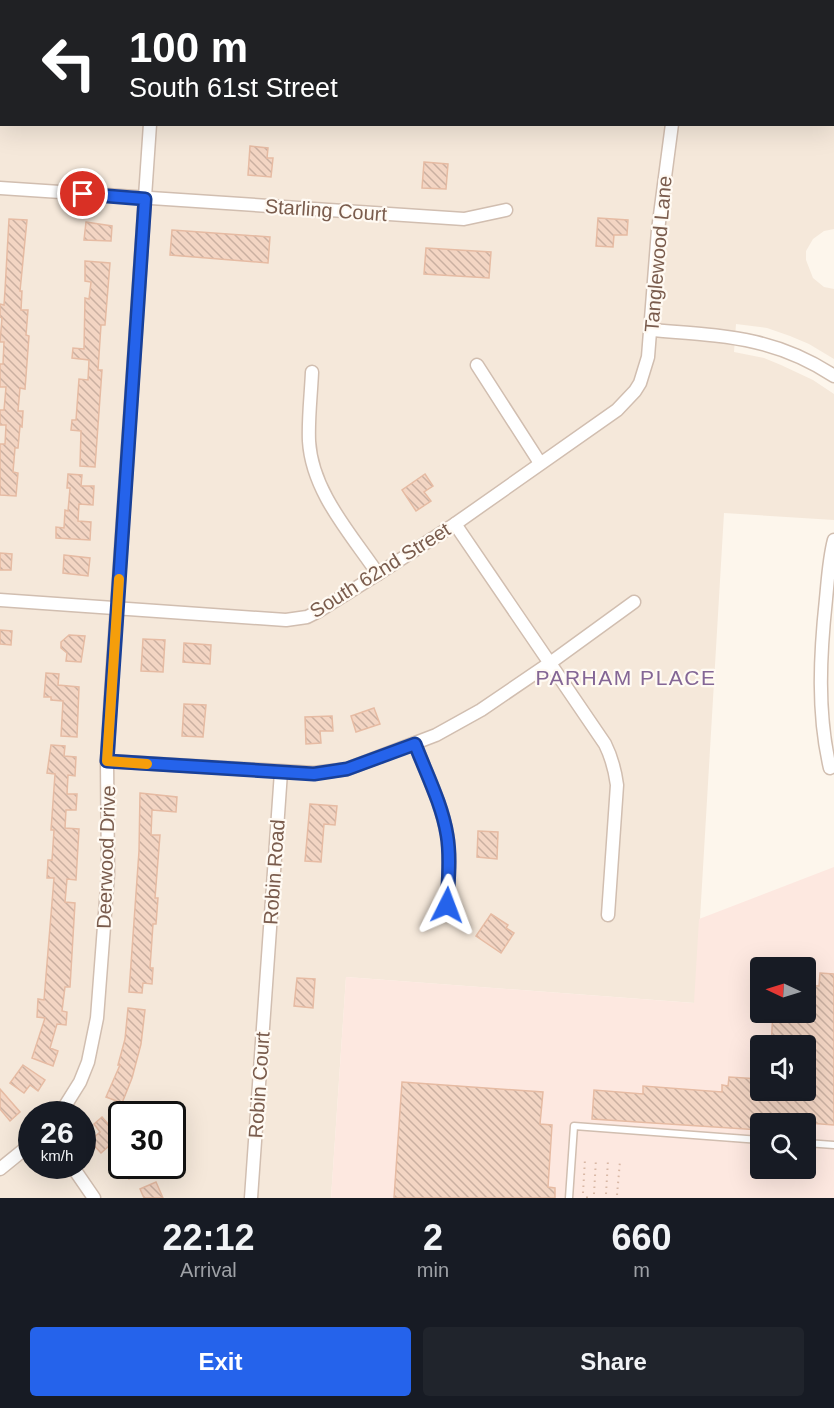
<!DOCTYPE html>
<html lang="en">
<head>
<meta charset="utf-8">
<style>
  body { margin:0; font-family:Helvetica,sans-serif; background:#20242c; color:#f1f3f6; height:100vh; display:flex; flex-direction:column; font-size:22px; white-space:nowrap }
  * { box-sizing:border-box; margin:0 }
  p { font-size:20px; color:#9ea1a6 }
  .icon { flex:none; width:33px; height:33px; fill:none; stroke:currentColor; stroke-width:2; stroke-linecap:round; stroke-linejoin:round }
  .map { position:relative; height:1198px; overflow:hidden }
  .panel { display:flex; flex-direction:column; background:#171b24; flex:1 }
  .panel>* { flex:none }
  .banner { position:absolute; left:0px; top:0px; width:834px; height:126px; box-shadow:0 6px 24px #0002; background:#202124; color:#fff; overflow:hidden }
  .needle { width:39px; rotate:274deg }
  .fabs { position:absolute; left:750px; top:957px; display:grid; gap:12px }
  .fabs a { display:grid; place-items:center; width:66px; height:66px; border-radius:6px; background:#171b24; box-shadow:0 6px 24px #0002; font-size:30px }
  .speed { position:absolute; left:18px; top:1101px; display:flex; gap:12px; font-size:30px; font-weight:700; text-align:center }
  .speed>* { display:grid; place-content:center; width:78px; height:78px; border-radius:50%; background:#171b24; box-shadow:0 6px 24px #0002; line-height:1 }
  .speed small { font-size:15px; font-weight:400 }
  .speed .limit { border:3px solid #111; border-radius:9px; background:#fff; color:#111 }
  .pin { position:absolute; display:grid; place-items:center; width:51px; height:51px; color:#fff; margin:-26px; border:3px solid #fff; border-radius:50%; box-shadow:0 2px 6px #0007 }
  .me { position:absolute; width:66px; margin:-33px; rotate:3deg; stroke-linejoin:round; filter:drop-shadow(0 0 4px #0008) }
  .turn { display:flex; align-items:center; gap:21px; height:126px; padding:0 30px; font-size:27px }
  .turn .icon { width:78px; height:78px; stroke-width:2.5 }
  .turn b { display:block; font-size:42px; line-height:51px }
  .eta { display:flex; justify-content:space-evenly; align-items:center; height:102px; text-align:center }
  .eta b { font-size:36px; font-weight:700; line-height:42px }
  .primary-button { display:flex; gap:12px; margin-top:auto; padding:12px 30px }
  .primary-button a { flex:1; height:69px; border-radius:6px; background:#2563eb; color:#fff; font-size:24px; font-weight:700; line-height:69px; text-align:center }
  .primary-button a+a { background:#20242c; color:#f1f3f6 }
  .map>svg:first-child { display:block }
  .residential { fill:#f5e8da; fill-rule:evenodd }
  .commercial { fill:#fde8e0; fill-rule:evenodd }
  .building { fill:url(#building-back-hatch); stroke:#e6bba3; stroke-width:1.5 }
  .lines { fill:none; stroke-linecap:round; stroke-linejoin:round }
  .lane-casing { stroke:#d1beb0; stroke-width:9 }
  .street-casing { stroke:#d1beb0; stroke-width:15 }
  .path { stroke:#d9b8a5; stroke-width:2; stroke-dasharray:1.5 4.5; stroke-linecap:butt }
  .lane { stroke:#fff; stroke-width:6 }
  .street { stroke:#fff; stroke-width:12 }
  .route-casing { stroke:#184099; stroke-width:15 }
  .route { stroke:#2563eb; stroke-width:10 }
  .slow { stroke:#f59e0b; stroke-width:10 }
  .labels { text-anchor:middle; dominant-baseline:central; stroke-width:4.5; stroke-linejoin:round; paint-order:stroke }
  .street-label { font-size:20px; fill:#7a5c4d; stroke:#fffaf3 }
  .neighbourhood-label { font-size:21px; letter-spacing:1.5px; fill:#846695; stroke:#fffaf3 }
</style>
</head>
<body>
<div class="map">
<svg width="834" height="1198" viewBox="0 0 834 1198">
  <defs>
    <pattern id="building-back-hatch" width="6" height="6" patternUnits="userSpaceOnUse" patternTransform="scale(1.5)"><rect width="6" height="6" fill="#f3d5c3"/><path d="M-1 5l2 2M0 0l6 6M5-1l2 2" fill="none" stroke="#cab0a1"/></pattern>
  </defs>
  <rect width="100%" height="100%" fill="#fdf6ec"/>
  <!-- residential -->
  <path class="residential" d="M 0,0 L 834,0 L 834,229 L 824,231 L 813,239 L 806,251 L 806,260 L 813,278 L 824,287 L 834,289 L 834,359 L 809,344 L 790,336 L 767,328 L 736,324 L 734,352 L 764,358 L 781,365 L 813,380 L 834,394 L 834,520 L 724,513 L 695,1003 L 346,977 L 331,1198 L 0,1198 ZM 2,2 L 832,2 L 832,124 L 2,124 ZM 32,1114 L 82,1114 L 82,1166 L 32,1166 ZM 122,1114 L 172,1114 L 172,1166 L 122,1166 Z"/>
  <!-- commercial -->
  <path class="commercial" d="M 834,867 L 834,1198 L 331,1198 L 346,977 L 694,1003 L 699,919 ZM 760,968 L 806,968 L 806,1012 L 760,1012 ZM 760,1046 L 806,1046 L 806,1090 L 760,1090 ZM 760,1124 L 806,1124 L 806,1168 L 760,1168 Z"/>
  <!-- building -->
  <g class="building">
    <path d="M 250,146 L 268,148 L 267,158 L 273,158 L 271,177 L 248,175 Z"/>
    <path d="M 424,162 L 448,164 L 446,189 L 422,188 Z"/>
    <path d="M 598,218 L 628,220 L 627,235 L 614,235 L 613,247 L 596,246 Z"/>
    <path d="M 9,219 L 27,220 L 20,291 L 22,291 L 21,310 L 28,310 L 26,335 L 29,336 L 25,389 L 20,388 L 18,411 L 23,411 L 22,427 L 20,426 L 18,448 L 15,448 L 13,472 L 18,473 L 16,496 L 0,495 L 0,444 L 5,444 L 6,425 L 0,425 L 0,410 L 4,410 L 6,387 L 0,387 L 0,364 L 3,364 L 4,342 L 0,342 L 2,318 L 0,317 L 0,304 L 4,305 L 5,290 Z"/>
    <path d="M 86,222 L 112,226 L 111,241 L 84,240 Z"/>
    <path d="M 172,230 L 270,237 L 268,263 L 170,255 Z"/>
    <path d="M 426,248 L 491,252 L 489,278 L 424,274 Z"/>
    <path d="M 85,261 L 110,263 L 105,325 L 101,325 L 98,370 L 102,370 L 95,467 L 80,466 L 81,431 L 71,430 L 72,420 L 76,420 L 79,379 L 88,380 L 89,360 L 72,358 L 73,348 L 84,349 L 85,298 L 89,299 L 91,282 L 85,281 Z"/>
    <path d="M 68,474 L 82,475 L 81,486 L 94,486 L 93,505 L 79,504 L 78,521 L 91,522 L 90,540 L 56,538 L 56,527 L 64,528 L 65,510 L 68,511 L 70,488 L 67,488 Z"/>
    <path d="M 425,474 L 433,486 L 424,492 L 431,501 L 416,511 L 402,490 Z"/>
    <path d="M 0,553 L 12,554 L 11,570 L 0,570 Z"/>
    <path d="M 64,555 L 90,558 L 88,576 L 63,573 Z"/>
    <path d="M 0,630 L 12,631 L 11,645 L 0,644 Z"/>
    <path d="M 69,635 L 85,636 L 81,662 L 66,661 L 67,653 L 61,648 L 61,642 Z"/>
    <path d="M 143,639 L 165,640 L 163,672 L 141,671 Z"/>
    <path d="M 184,643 L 211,645 L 210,664 L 183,662 Z"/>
    <path d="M 46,673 L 59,674 L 58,685 L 79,687 L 77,737 L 61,736 L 63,701 L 51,700 L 51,697 L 44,697 Z"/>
    <path d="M 184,704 L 206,705 L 203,737 L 182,736 Z"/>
    <path d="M 374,708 L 380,724 L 356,732 L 351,716 Z"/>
    <path d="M 332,716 L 333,731 L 320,731 L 321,743 L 306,744 L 305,717 Z"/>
    <path d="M 51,745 L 65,746 L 64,756 L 76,757 L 75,776 L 68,775 L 67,794 L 77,794 L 76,810 L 66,810 L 65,828 L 79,829 L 76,880 L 67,879 L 65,902 L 75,903 L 70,987 L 65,987 L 62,1011 L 67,1012 L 66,1025 L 57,1024 L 50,1048 L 58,1051 L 53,1066 L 32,1058 L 45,1018 L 37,1017 L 38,999 L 44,1000 L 54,878 L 47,878 L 48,860 L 52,860 L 54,830 L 51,830 L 55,774 L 47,773 Z"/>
    <path d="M 140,793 L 177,797 L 176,812 L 152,810 L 151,835 L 160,835 L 155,898 L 158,898 L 156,924 L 153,924 L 150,968 L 153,968 L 152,984 L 143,983 L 142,993 L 129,992 L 139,851 Z"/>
    <path d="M 310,804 L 337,806 L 335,825 L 324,824 L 321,862 L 305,861 Z"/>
    <path d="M 478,831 L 498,832 L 497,859 L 477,857 Z"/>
    <path d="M 491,914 L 508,925 L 506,928 L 514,933 L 501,953 L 476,936 Z"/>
    <path d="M 820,973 L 834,974 L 834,1125 L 769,1120 L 768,1124 L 760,1124 L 760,1130 L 592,1119 L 594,1090 L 643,1094 L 643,1086 L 722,1092 L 722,1085 L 728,1086 L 729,1077 L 760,1079 L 760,1090 L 806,1090 L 806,1046 L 771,1046 L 773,1012 L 806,1012 L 806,985 L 819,986 Z"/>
    <path d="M 297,978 L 315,979 L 313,1008 L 294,1006 Z"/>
    <path d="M 128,1008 L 145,1010 L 141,1044 L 132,1078 L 122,1103 L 106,1097 L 120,1065 L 118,1065 L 125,1039 Z"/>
    <path d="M 23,1065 L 45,1080 L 38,1091 L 30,1085 L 24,1093 L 10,1083 Z"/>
    <path d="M 402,1082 L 543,1092 L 540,1124 L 552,1125 L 548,1187 L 555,1188 L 555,1198 L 394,1198 Z"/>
    <path d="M 0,1089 L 20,1112 L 10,1121 L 0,1109 Z"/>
    <path d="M 102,1117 L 119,1137 L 101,1153 L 90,1141 L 100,1132 L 94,1124 Z"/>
    <path d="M 121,1166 L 150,1166 L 129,1179 Z"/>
    <path d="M 156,1182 L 163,1198 L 144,1198 L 140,1189 Z"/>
  </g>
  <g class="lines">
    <defs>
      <g id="lane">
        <path d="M 832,35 L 834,35"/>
        <path d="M 806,1143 L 834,1145"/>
        <path d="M 569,1198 L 574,1126 L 760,1140"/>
      </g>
      <g id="street">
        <path d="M 159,2 L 159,0"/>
        <path d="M 686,2 L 686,0"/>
        <path d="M 0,188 L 464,219 L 506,210"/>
        <path d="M 652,330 C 722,336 773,336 834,376"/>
        <path d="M 477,365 L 540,463"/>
        <path d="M 312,372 C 311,395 308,419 309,441 C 312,492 351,534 378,574"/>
        <path d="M 455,524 L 605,744 C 612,758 615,770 617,785 L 608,915"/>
        <path d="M 0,600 L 286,620 L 307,617 L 319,611 L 378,574 L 455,524 L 617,410 L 635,391 L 640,383 L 648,357 L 658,230 L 672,124"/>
        <path d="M 415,744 C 426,773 442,804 447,835 C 451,858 448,882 447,905"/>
        <path d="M 107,761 L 314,773 L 347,769 L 436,735 L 481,710 L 550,663 L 634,602"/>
        <path d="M 830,768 C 817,713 820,655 826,599 C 828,579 829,559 834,540"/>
        <path d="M 60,1114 L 80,1082 L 88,1062 L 97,1018 L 108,874 L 107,761 L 111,694 L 150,124"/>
        <path d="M 72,1166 L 94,1198"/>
        <path d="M 0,1169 L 32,1143"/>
        <path d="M 251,1198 L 281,772"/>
      </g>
    </defs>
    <!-- lane casing -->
    <use href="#lane" class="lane-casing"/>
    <!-- street casing -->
    <use href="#street" class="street-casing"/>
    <!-- path -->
    <g class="path">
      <path d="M 583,1193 L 585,1159"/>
      <path d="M 594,1194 L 596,1159"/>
      <path d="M 606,1194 L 608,1160"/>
      <path d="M 617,1195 L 620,1161"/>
      <path d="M 587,1198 L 587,1193"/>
    </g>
    <!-- lane -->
    <use href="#lane" class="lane"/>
    <!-- street -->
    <use href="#street" class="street"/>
  </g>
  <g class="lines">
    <defs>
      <path id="route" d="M 83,194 L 145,199 L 107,761 L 314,774 L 347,769 L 415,744 C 426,773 442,804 447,835 C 451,858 448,882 447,905"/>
    </defs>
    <!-- route casing -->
    <use href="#route" class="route-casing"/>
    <!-- route -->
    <use href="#route" class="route"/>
    <!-- slow -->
    <path class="slow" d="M 119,579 L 107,761 L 147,764"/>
  </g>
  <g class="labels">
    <!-- street labels -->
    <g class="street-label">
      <text transform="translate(326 210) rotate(4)">Starling Court</text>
      <text transform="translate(658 254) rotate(-85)">Tanglewood Lane</text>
      <text transform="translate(380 570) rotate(-32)">South 62nd Street</text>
      <text transform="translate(106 857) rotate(-88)">Deerwood Drive</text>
      <text transform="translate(274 872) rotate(-86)">Robin Road</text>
      <text transform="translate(259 1085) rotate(-86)">Robin Court</text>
    </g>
    <!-- neighbourhood labels -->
    <g class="neighbourhood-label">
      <text x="626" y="677">PARHAM PLACE</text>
    </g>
  </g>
</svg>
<div class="fabs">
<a><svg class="needle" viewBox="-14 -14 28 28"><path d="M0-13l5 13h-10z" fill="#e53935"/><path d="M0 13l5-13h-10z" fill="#9ea1a6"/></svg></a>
<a><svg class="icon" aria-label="sound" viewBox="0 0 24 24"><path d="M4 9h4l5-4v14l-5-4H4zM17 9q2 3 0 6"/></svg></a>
<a><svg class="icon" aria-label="search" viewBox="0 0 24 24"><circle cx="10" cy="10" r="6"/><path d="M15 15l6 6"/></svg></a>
</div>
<div class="speed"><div>26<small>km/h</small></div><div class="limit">30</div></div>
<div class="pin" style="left:83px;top:194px;background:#d93025"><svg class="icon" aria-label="arrive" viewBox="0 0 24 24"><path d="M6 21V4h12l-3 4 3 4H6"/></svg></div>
<svg class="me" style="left:447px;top:905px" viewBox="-20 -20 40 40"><path d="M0-17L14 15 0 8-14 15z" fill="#2563eb" stroke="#fff" stroke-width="4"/></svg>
<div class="banner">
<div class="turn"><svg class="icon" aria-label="left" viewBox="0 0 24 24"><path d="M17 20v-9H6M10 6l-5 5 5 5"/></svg><div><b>100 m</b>South 61st Street</div></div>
</div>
</div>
<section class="panel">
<div class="eta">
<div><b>22:12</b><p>Arrival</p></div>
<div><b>2</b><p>min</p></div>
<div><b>660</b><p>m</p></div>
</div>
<div class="primary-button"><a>Exit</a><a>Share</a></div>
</section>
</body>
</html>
